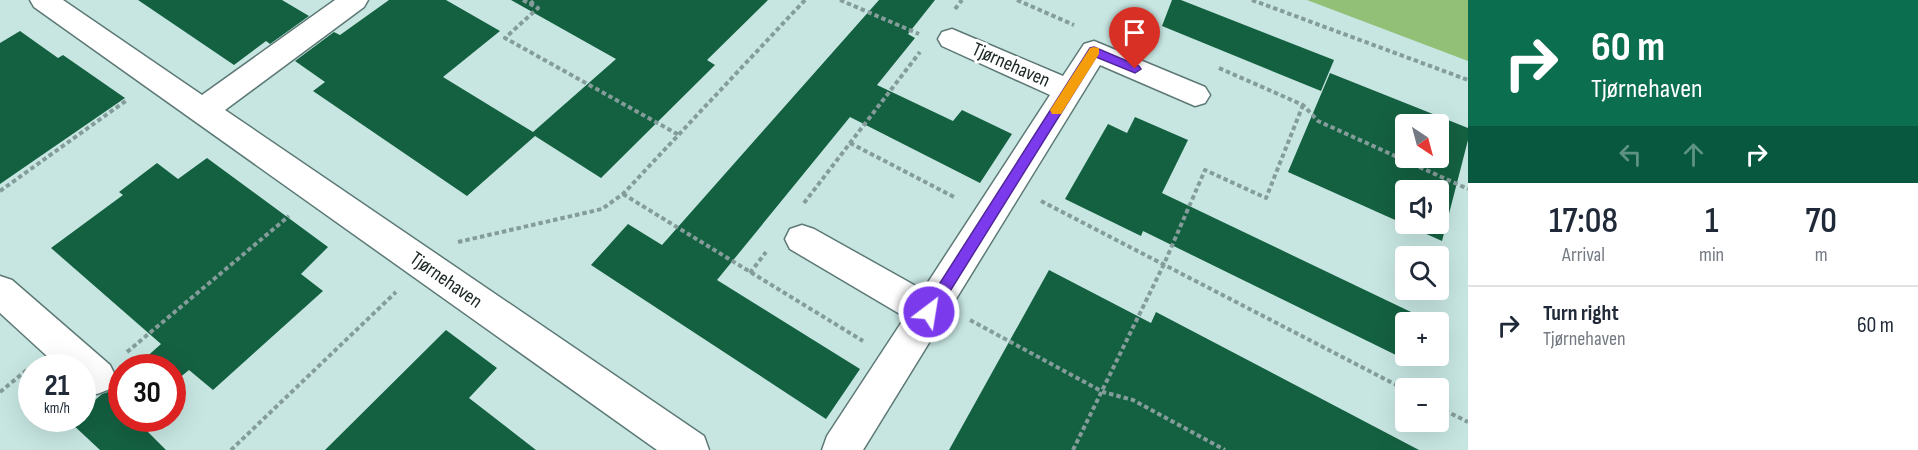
<!DOCTYPE html>
<html lang="en">
<head>
<meta charset="utf-8">
<style>
  body { margin:0; font-family:"Sofia Sans Condensed",sans-serif; background:#f2f2f3; color:#1f2937; height:100vh; display:flex; flex-direction:column; font-size:22px; white-space:nowrap }
  * { box-sizing:border-box; margin:0 }
  p { font-size:20px; color:#747a83 }
  .icon { flex:none; width:33px; height:33px; fill:none; stroke:currentColor; stroke-width:2; stroke-linecap:round; stroke-linejoin:round }
  .map { position:relative; flex:1; overflow:hidden }
  .panel { display:flex; flex-direction:column; background:#fff; width:450px }
  .panel>* { flex:none }
  .guide { background:#0b6e4f; color:#fff; overflow:hidden }
  .needle { width:39px; rotate:144deg }
  .fabs { position:absolute; left:1395px; top:114px; display:grid; gap:12px }
  .fabs a { display:grid; place-items:center; width:54px; height:54px; border-radius:6px; background:#fff; box-shadow:0 6px 24px #0002; font-size:30px }
  .speed { position:absolute; left:18px; top:354px; display:flex; gap:12px; font-size:30px; font-weight:700; text-align:center }
  .speed>* { display:grid; place-content:center; width:78px; height:78px; border-radius:50%; background:#fff; box-shadow:0 6px 24px #0002; line-height:1 }
  .speed small { font-size:15px; font-weight:400 }
  .speed .limit { border:9px solid #d22; background:#fff; color:#111 }
  .pin { position:absolute; display:grid; place-items:center; width:51px; height:51px; color:#fff; margin:-62px -26px; border-radius:50% 50% 50% 0; rotate:-45deg; box-shadow:0 0 6px #0007 }
  .pin .icon { rotate:45deg }
  .me { position:absolute; width:66px; margin:-33px; rotate:31deg; stroke-linejoin:round; filter:drop-shadow(0 0 4px #0008) }
  .turn { display:flex; align-items:center; gap:21px; height:126px; padding:0 24px; font-size:27px }
  .turn .icon { width:78px; height:78px; stroke-width:2.5 }
  .turn b { display:block; font-size:42px; line-height:51px }
  .lanes { display:flex; align-items:center; height:57px; padding:0 24px; background:#0003; justify-content:center; gap:30px; direction:ltr }
  .lanes .off { opacity:.35 }
  .eta { display:flex; justify-content:space-evenly; align-items:center; height:102px; text-align:center }
  .eta b { font-size:36px; font-weight:600; line-height:42px }
  ul { padding:0; list-style:none }
  li { display:flex; align-items:center; gap:18px; height:78px; padding:0 24px; border-top:2px solid #e0e1e3 }
  li div { flex:1 }
  li b { display:block; font-size:22px }
  li em { font-style:normal }
  main { display:flex; flex:1; min-height:0 }
  .map>svg:first-child { display:block }
  .forest { fill:#92c077 }
  .building { fill:#146141; fill-rule:evenodd }
  .lines { fill:none; stroke-linecap:round; stroke-linejoin:round }
  .minor-casing { stroke:#5d7976; stroke-width:3 }
  .path { stroke:#859d9a; stroke-width:4; stroke-dasharray:4.5 3; stroke-linecap:butt }
  .minor { fill:#fff; fill-rule:evenodd }
  .route { fill:#7c3aed; stroke:#51269a; stroke-width:1.5 }
  .slow { fill:#f59e0b }
  .labels { text-anchor:middle; dominant-baseline:central; stroke-width:6; stroke-linejoin:round; paint-order:stroke }
  .street-label { font-size:20px; fill:#1b2725; stroke:#fff }
</style>
</head>
<body>
<main>
<div class="map">
<svg width="1468" height="450" viewBox="0 0 1468 450">
  <rect width="100%" height="100%" fill="#c7e6e2"/>
  <!-- forest -->
  <path class="forest" d="M 1307,0 L 1468,0 L 1468,61 Z"/>
  <!-- building -->
  <g class="building">
    <path d="M 138,0 L 282,0 L 309,16 L 270,44 L 266,41 L 234,65 Z"/>
    <path d="M 389,0 L 446,0 L 500,31 L 443,77 L 533,132 L 616,59 L 511,0 L 768,0 L 707,60 L 715,65 L 601,178 L 535,136 L 467,196 L 313,91 L 325,82 L 295,61 L 334,32 L 340,35 Z"/>
    <path d="M 879,0 L 935,0 L 908,34 L 915,38 L 877,85 L 953,121 L 962,110 L 1012,134 L 980,183 L 850,117 L 717,280 L 860,369 L 826,419 L 591,265 L 628,224 L 662,245 Z"/>
    <path d="M 1172,0 L 1181,0 L 1334,60 L 1321,91 L 1162,26 Z"/>
    <path d="M 20,31 L 58,58 L 63,55 L 125,98 L 0,184 L 0,43 Z"/>
    <path d="M 1330,73 L 1468,128 L 1468,140 L 1442,241 L 1288,172 ZM 1406,124 L 1438,124 L 1438,158 L 1406,158 ZM 1406,190 L 1438,190 L 1438,224 L 1406,224 Z"/>
    <path d="M 1135,117 L 1188,140 L 1162,193 L 1411,312 L 1408,322 L 1406,322 L 1406,334 L 1400,357 L 1143,231 L 1141,236 L 1065,199 L 1108,124 L 1127,133 Z"/>
    <path d="M 207,158 L 328,247 L 301,274 L 323,291 L 213,390 L 189,370 L 172,384 L 172,368 L 134,368 L 161,344 L 51,248 L 123,195 L 119,192 L 157,163 L 178,179 Z"/>
    <path d="M 1049,270 L 1151,323 L 1156,312 L 1419,450 L 949,450 Z"/>
    <path d="M 446,330 L 497,368 L 469,398 L 536,450 L 325,450 Z"/>
    <path d="M 122,378 L 122,418 L 134,418 L 166,450 L 100,450 L 70,422 L 74,418 L 82,418 L 82,411 L 102,394 L 111,391 Z"/>
  </g>
  <g class="lines">
    <defs>
      <g id="minor">
        <path d="M 30,0 L 63,0 L 202,95 L 335,0 L 368,0 L 364,7 L 225,110 L 704,436 L 709,450 L 657,450 L 34,7 Z"/>
        <path d="M 952,29 L 1063,76 L 1084,44 L 1094,41 L 1205,87 L 1210,95 L 1205,103 L 1195,106 L 1100,65 L 863,450 L 822,450 L 827,436 L 905,317 L 790,249 L 785,239 L 790,229 L 802,225 L 814,229 L 923,290 L 1050,95 L 942,46 L 938,39 L 942,32 Z"/>
        <path d="M 0,276 L 12,280 L 110,365 L 116,377 L 110,389 L 97,394 L 84,389 L 82,368 L 60,368 L 0,313 Z"/>
      </g>
    </defs>
    <!-- minor casing -->
    <use href="#minor" class="minor-casing"/>
    <!-- path -->
    <g class="path">
      <path d="M 523,0 L 538,8 L 505,38 L 679,135"/>
      <path d="M 840,0 L 919,34"/>
      <path d="M 1017,0 L 1074,25"/>
      <path d="M 1252,0 L 1468,80"/>
      <path d="M 530,4 L 535,0"/>
      <path d="M 955,9 L 962,0"/>
      <path d="M 1219,68 L 1303,105 L 1318,121 L 1468,189"/>
      <path d="M 850,143 L 956,198"/>
      <path d="M 0,191 L 127,100"/>
      <path d="M 623,194 L 863,341"/>
      <path d="M 1041,201 L 1406,390"/>
      <path d="M 804,203 L 920,52"/>
      <path d="M 458,242 L 602,209 L 623,194 L 805,0"/>
      <path d="M 750,273 L 766,252"/>
      <path d="M 970,320 L 1103,392 L 1133,400 L 1225,450"/>
      <path d="M 127,352 L 289,216"/>
      <path d="M 0,392 L 28,369"/>
      <path d="M 1438,407 L 1468,422"/>
      <path d="M 231,450 L 396,292"/>
      <path d="M 1073,450 L 1164,264 L 1205,170 L 1266,198 L 1303,105"/>
    </g>
    <!-- minor -->
    <use href="#minor" class="minor"/>
  </g>
  <!-- route -->
  <path class="route" d="M 1094,47 L 1139,66 L 1141,69 L 1135,73 L 1096,57 L 934,317 L 929,319 L 924,317 L 921,312 L 924,308 L 1090,48 Z"/>
  <!-- slow -->
  <path class="slow" d="M 1094,47 L 1099,48 L 1099,54 L 1061,114 L 1052,114 L 1050,110 L 1052,107 L 1090,48 Z"/>
  <g class="labels">
    <!-- street labels -->
    <g class="street-label">
      <text transform="translate(1011 65) rotate(24)">Tjørnehaven</text>
      <text transform="translate(446 280) rotate(35)">Tjørnehaven</text>
    </g>
  </g>
</svg>
<div class="fabs">
<a><svg class="needle" viewBox="-14 -14 28 28"><path d="M0-13l5 13h-10z" fill="#e53935"/><path d="M0 13l5-13h-10z" fill="#747a83"/></svg></a>
<a><svg class="icon" aria-label="sound" viewBox="0 0 24 24"><path d="M4 9h4l5-4v14l-5-4H4zM17 9q2 3 0 6"/></svg></a>
<a><svg class="icon" aria-label="search" viewBox="0 0 24 24"><circle cx="10" cy="10" r="6"/><path d="M15 15l6 6"/></svg></a>
<a>+</a>
<a>−</a>
</div>
<div class="speed"><div>21<small>km/h</small></div><div class="limit">30</div></div>
<div class="pin" style="left:1135px;top:69px;background:#d93025"><svg class="icon" aria-label="arrive" viewBox="0 0 24 24"><path d="M6 21V4h12l-3 4 3 4H6"/></svg></div>
<svg class="me" style="left:929px;top:312px" viewBox="-20 -20 40 40"><circle r="17" fill="#7c3aed" stroke="#fff" stroke-width="3"/><path d="M0-11L8 9 0 5-8 9z" fill="#fff"/></svg>
</div>
<section class="panel">
<div class="guide">
<div class="turn"><svg class="icon" aria-label="right" viewBox="0 0 24 24"><path d="M7 20v-9h11M14 6l5 5-5 5"/></svg><div><b>60 m</b>Tjørnehaven</div></div>
<div class="lanes"><svg class="icon off" aria-label="left" viewBox="0 0 24 24"><path d="M17 20v-9H6M10 6l-5 5 5 5"/></svg><svg class="icon off" aria-label="ahead" viewBox="0 0 24 24"><path d="M12 20V5M6 11l6-6 6 6"/></svg><svg class="icon" aria-label="right" viewBox="0 0 24 24"><path d="M7 20v-9h11M14 6l5 5-5 5"/></svg></div>
</div>
<div class="eta">
<div><b>17:08</b><p>Arrival</p></div>
<div><b>1</b><p>min</p></div>
<div><b>70</b><p>m</p></div>
</div>
<ul>
<li><svg class="icon" aria-label="right" viewBox="0 0 24 24"><path d="M7 20v-9h11M14 6l5 5-5 5"/></svg><div><b>Turn right</b><p>Tjørnehaven</p></div><em>60 m</em></li>
</ul>
</section>
</main>
</body>
</html>
